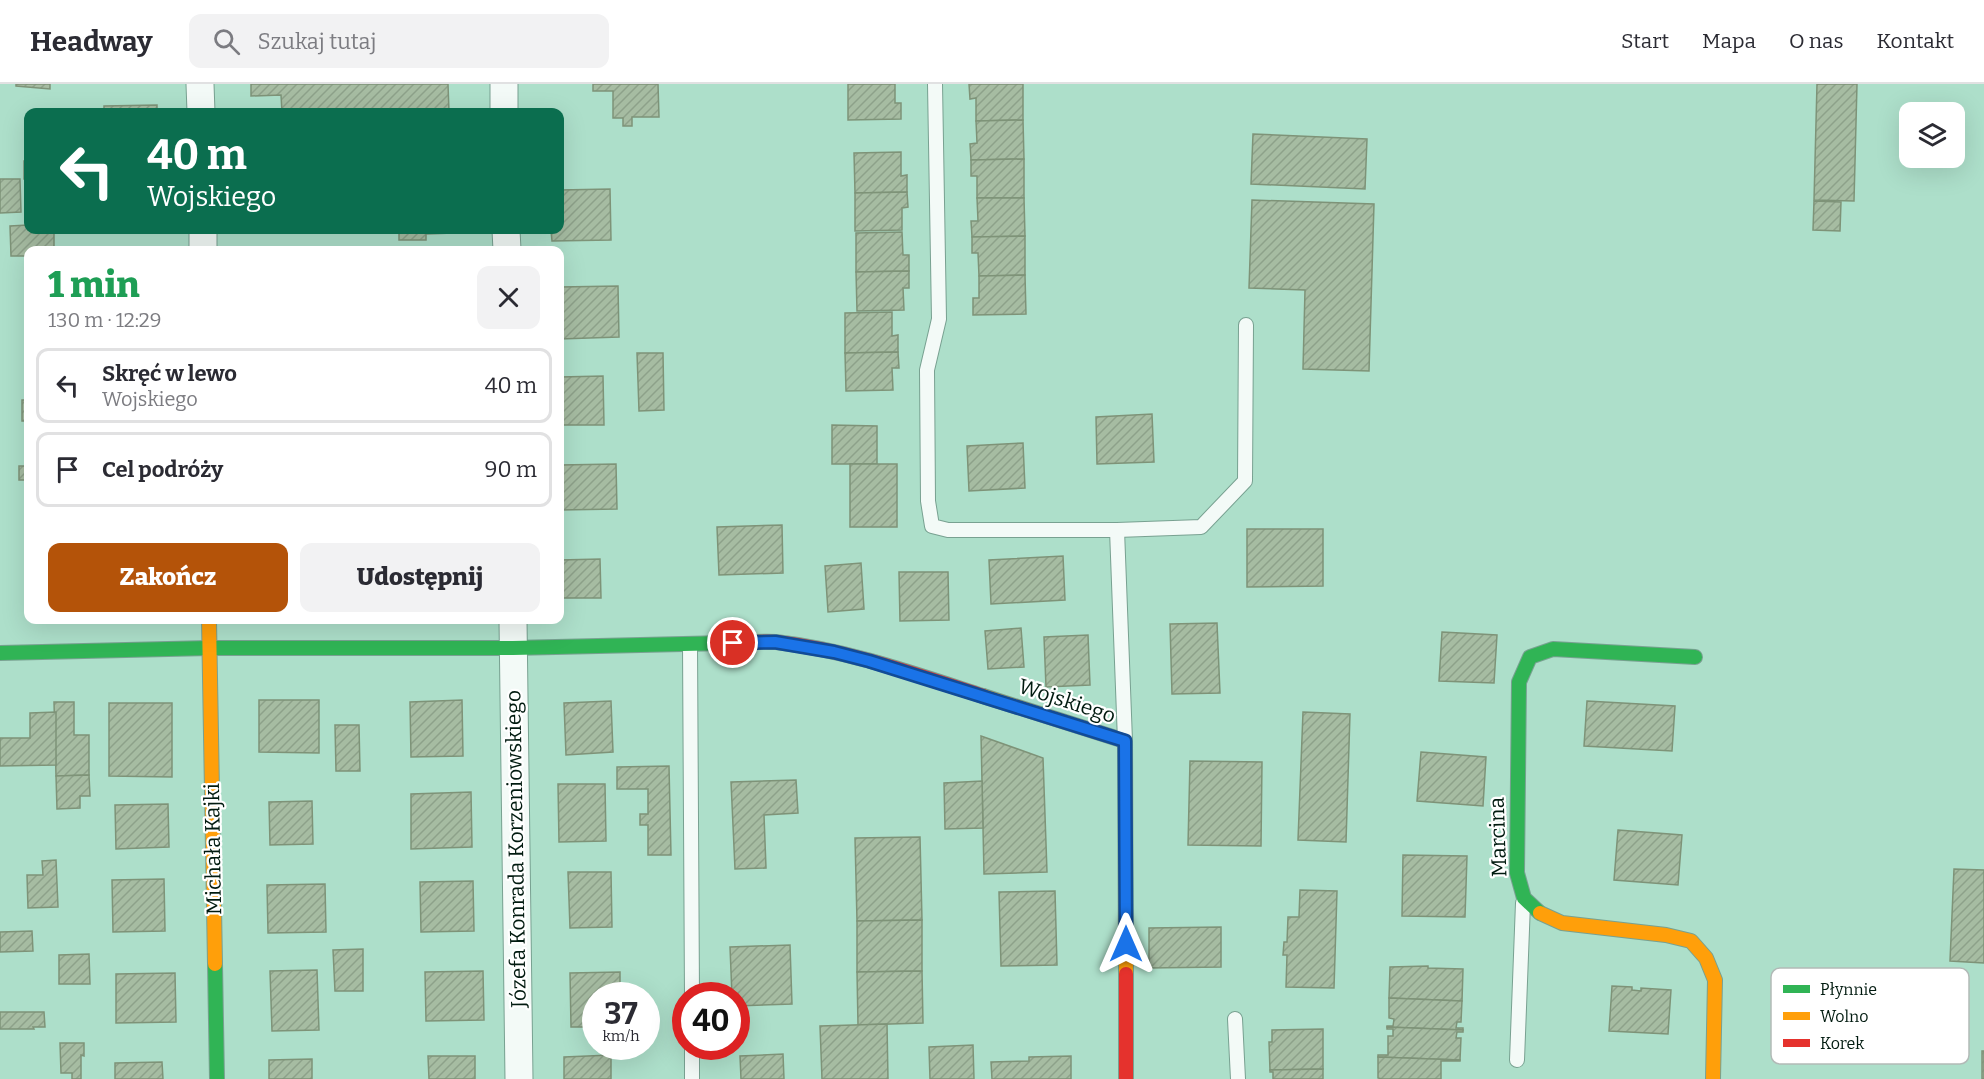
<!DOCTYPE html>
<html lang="pl">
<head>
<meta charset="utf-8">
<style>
  body { margin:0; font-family:Bitter,serif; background:#f2f2f3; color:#2b2b33; height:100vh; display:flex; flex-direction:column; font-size:22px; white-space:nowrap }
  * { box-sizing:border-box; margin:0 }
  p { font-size:20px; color:#7c7c81 }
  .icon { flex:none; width:33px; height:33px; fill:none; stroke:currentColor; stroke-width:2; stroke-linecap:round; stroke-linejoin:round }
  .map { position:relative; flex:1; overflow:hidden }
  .details { position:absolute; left:24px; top:162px; width:540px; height:378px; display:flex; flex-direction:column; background:#fff; border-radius:12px; box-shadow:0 6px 24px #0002 }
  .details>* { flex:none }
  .banner { position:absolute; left:24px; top:24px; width:540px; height:126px; border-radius:12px; box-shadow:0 6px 24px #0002; background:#0b6e4f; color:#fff; overflow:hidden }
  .controls { position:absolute; left:1899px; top:18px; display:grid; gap:12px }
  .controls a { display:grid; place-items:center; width:66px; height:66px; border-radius:12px; background:#fff; box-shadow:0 6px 24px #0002; font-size:30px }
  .speed { position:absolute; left:582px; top:898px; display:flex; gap:12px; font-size:30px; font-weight:700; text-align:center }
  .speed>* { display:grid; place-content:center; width:78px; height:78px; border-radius:50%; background:#fff; box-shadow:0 6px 24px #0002; line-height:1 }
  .speed small { font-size:15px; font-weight:400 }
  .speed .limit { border:9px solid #d22; background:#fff; color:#111 }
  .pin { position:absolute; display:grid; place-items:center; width:51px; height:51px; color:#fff; margin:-26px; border:3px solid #fff; border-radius:50%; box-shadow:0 2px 6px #0007 }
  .me { position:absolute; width:66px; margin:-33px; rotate:0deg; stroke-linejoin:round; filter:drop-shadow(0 0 4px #0008) }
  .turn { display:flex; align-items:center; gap:21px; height:126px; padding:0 24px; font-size:27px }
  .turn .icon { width:78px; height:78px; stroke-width:2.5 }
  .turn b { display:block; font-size:42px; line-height:51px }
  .round { display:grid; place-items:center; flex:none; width:63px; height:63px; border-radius:12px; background:#f2f2f3 }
  .summary { display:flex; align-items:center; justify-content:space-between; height:102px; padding:0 24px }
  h1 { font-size:36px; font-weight:800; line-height:45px; color:#1e9e55 }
  .action { display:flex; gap:12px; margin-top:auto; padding:12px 24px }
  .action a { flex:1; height:69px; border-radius:12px; background:#b45309; color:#fff; font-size:24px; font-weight:800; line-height:69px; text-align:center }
  .action a+a { background:#f2f2f3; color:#2b2b33 }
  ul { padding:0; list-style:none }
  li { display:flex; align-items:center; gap:18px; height:75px; margin:0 12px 9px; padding:0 12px; border:3px solid #e1e1e2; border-radius:12px }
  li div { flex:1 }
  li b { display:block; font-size:22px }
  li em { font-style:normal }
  header { display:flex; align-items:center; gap:36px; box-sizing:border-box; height:84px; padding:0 30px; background:#fff; border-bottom:2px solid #e1e1e2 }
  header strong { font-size:28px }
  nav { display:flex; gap:33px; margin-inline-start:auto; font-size:21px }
  .search { width:420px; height:54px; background:#f2f2f3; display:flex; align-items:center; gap:15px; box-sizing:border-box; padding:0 21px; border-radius:12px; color:#7c7c81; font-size:22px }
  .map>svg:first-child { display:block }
  .building { fill:url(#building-hatch); stroke:#7e9378; stroke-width:1.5 }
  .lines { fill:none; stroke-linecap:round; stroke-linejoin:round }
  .lane-casing { stroke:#78a191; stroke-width:16 }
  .street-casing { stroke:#78a191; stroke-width:29 }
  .fast-casing { stroke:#78a191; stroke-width:16 }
  .slow-casing { stroke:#78a191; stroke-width:16 }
  .jam-casing { stroke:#78a191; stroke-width:16 }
  .lane { stroke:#f3faf7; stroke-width:14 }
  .street { stroke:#f3faf7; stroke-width:27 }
  .fast { stroke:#30b455; stroke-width:14 }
  .slow { stroke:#ff9f0a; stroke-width:14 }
  .jam { stroke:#e5322d; stroke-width:14 }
  .route-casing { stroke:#114b97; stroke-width:15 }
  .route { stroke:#1a73e8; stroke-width:10 }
  .labels { text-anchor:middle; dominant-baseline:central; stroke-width:4.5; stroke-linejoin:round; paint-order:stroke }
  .street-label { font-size:21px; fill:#001a0f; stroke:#fff }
  .key { fill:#fff; stroke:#b2bab7; stroke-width:1.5 }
  .key-label { font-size:16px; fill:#001a0f }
</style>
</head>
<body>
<header>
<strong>Headway</strong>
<div class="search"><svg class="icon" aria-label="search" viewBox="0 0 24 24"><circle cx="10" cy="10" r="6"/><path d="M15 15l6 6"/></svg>Szukaj tutaj</div>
<nav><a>Start</a><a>Mapa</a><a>O nas</a><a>Kontakt</a></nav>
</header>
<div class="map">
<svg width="1984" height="995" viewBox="0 0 1984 995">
  <defs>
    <pattern id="building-hatch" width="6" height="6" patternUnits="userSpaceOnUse" patternTransform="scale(1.5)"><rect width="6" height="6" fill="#a6bca2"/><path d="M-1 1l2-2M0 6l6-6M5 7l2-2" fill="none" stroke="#8da18a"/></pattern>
  </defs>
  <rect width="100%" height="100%" fill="#addfca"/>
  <!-- building -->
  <g class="building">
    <path d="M 16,0 L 50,0 L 50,5 L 16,2 Z"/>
    <path d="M 251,0 L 448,0 L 449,28 L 282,28 L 281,11 L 251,12 Z"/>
    <path d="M 593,0 L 658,0 L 659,33 L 632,33 L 632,42 L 623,42 L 623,34 L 613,34 L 613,7 L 593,7 Z"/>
    <path d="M 848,0 L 895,0 L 895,19 L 901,19 L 901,35 L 848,36 Z"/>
    <path d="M 969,0 L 1023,0 L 1023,36 L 976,37 L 976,14 L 970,15 Z"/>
    <path d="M 1817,0 L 1857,0 L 1854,117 L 1814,116 Z"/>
    <path d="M 157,21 L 157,28 L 104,28 L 104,22 Z"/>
    <path d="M 1023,36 L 1024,75 L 971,76 L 970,60 L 977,59 L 976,37 Z"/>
    <path d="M 1253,50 L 1367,55 L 1365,105 L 1251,100 Z"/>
    <path d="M 901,68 L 901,92 L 907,91 L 907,108 L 855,109 L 854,69 Z"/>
    <path d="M 1024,75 L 1024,114 L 977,114 L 977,92 L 971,92 L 971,76 Z"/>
    <rect x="24" y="77" width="4" height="18"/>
    <path d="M 0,95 L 20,95 L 21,128 L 0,129 Z"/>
    <path d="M 610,105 L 611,156 L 552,157 L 551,146 L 560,146 L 560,106 Z"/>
    <path d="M 907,108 L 908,123 L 902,124 L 902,146 L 855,147 L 855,109 Z"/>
    <path d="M 977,114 L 1024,114 L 1025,152 L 972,153 L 971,137 L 978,137 Z"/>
    <path d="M 1252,116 L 1374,120 L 1369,287 L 1303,285 L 1305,206 L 1249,204 Z"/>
    <path d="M 1814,117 L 1841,118 L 1840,147 L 1813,146 Z"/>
    <path d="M 28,141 L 28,146 L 54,146 L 54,166 L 28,166 L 28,172 L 11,172 L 10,142 Z"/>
    <path d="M 399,146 L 453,146 L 453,149 L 426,150 L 426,156 L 399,156 Z"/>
    <path d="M 902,148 L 903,171 L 909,171 L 909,187 L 856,188 L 856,149 Z"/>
    <path d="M 1025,152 L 1025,191 L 979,192 L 978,169 L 972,169 L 972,153 Z"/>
    <path d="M 909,187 L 909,204 L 903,204 L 904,226 L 857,227 L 856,188 Z"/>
    <path d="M 1025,191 L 1026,230 L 973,231 L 973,214 L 979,214 L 979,192 Z"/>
    <path d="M 618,202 L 619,253 L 560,255 L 560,203 Z"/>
    <path d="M 892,228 L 892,252 L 898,251 L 898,268 L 845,269 L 845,229 Z"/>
    <path d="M 898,268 L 899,284 L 892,284 L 893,306 L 846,307 L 845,269 Z"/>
    <path d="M 637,269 L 663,269 L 664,326 L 639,327 Z"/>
    <path d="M 603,292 L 604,341 L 560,341 L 560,293 Z"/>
    <path d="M 22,316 L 28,316 L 28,355 L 25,356 L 25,337 L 22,337 Z"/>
    <path d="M 1152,330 L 1154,378 L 1097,380 L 1096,333 Z"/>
    <path d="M 832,341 L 877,342 L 877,380 L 832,380 Z"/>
    <path d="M 1023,359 L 1025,404 L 969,407 L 967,362 Z"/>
    <path d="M 616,380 L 617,425 L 560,426 L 560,381 Z"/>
    <rect x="850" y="380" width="47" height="63"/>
    <rect x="19" y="382" width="9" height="14"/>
    <path d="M 782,441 L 783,489 L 719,491 L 717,443 Z"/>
    <path d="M 1247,445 L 1323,445 L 1323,502 L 1247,503 Z"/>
    <path d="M 1063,472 L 1065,516 L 991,520 L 989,476 Z"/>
    <path d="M 600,475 L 601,514 L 560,514 L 560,476 Z"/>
    <path d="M 861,479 L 864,525 L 828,528 L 825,482 Z"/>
    <path d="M 899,488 L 948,488 L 949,536 L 900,537 Z"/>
    <path d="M 1217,539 L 1220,609 L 1172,610 L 1170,540 Z"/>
    <path d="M 1021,544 L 1024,583 L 988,585 L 985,547 Z"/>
    <path d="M 1442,548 L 1497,551 L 1494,599 L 1439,597 Z"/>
    <path d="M 1088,551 L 1090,601 L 1046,603 L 1044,553 Z"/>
    <path d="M 259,616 L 319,616 L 319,669 L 259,668 Z"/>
    <path d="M 462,616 L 463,672 L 411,673 L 410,618 Z"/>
    <path d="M 611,617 L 613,668 L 566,671 L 564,619 Z"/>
    <path d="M 1587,617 L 1675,622 L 1672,667 L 1584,662 Z"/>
    <path d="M 54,618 L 74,618 L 74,651 L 89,651 L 89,691 L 56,692 Z"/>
    <path d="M 109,619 L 172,619 L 172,693 L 109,692 Z"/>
    <path d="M 56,628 L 56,681 L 0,682 L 0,654 L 30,654 L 30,629 Z"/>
    <path d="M 1303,628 L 1350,630 L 1346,758 L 1298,756 Z"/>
    <path d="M 335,641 L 359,641 L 360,687 L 336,687 Z"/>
    <path d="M 981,652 L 1043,674 L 1047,788 L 984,790 Z"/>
    <path d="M 1421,668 L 1486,673 L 1483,722 L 1417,717 Z"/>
    <path d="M 1190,677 L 1262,678 L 1261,762 L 1188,761 Z"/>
    <path d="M 669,682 L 671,771 L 648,771 L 648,741 L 640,741 L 640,730 L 648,730 L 648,705 L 617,705 L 617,683 Z"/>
    <path d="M 89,691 L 90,712 L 80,712 L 80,724 L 57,725 L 56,692 Z"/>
    <path d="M 796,696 L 798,729 L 764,731 L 766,784 L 735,785 L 731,698 Z"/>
    <path d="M 982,697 L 983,744 L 945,745 L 944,699 Z"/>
    <path d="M 558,700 L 605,700 L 606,757 L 559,758 Z"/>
    <path d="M 471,708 L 472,763 L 411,765 L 411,710 Z"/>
    <path d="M 312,717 L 313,760 L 270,761 L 269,718 Z"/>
    <path d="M 168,720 L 169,763 L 116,765 L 115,721 Z"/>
    <path d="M 1618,746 L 1682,751 L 1678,801 L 1614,796 Z"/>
    <path d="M 920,753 L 922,836 L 857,837 L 855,754 Z"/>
    <path d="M 1403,771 L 1467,772 L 1465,833 L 1402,832 Z"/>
    <path d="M 56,776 L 58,823 L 28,824 L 27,791 L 43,791 L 42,777 Z"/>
    <path d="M 1954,785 L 1984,786 L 1984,879 L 1950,877 Z"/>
    <path d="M 568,788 L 611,788 L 612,843 L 570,844 Z"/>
    <path d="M 164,795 L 165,847 L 113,848 L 112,796 Z"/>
    <path d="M 473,797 L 474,847 L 421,848 L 420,798 Z"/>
    <path d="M 325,800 L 326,848 L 268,849 L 267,801 Z"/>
    <path d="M 1300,806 L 1337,807 L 1334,904 L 1286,903 L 1287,871 L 1283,871 L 1284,858 L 1287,858 L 1288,833 L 1299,833 Z"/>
    <path d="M 1055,807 L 1057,881 L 1001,882 L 999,808 Z"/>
    <path d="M 922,836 L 922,887 L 857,888 L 857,837 Z"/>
    <path d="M 1221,843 L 1221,883 L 1149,884 L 1149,844 Z"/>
    <path d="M 32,847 L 33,867 L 0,868 L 0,848 Z"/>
    <path d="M 790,861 L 792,920 L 736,922 L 736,912 L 732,912 L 730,863 Z"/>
    <path d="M 363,865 L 363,907 L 335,907 L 333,866 Z"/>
    <path d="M 89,870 L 90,900 L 59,900 L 59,871 Z"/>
    <path d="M 1428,882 L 1428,884 L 1463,885 L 1462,917 L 1389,914 L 1390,883 Z"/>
    <path d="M 317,886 L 319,946 L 272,947 L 270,887 Z"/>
    <path d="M 483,887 L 484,936 L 426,937 L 425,888 Z"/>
    <path d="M 922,887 L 923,939 L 858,941 L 857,888 Z"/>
    <path d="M 620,888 L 620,912 L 596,912 L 596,943 L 571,943 L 570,889 Z"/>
    <path d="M 175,889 L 176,938 L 116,939 L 116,890 Z"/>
    <path d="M 1612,902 L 1632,903 L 1632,906 L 1641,907 L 1641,904 L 1671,906 L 1668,950 L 1609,947 Z"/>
    <path d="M 1389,914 L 1462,917 L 1461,938 L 1457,938 L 1456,944 L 1463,944 L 1463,946 L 1387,943 L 1387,942 L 1393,942 L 1394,935 L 1389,934 Z"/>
    <path d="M 0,928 L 44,928 L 45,943 L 33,943 L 34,945 L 0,945 Z"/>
    <path d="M 887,940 L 888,995 L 822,995 L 820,942 Z"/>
    <path d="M 1387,943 L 1463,946 L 1463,948 L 1457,948 L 1456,954 L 1461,954 L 1460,976 L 1378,973 L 1378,971 L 1388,971 L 1388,952 L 1393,952 L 1393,945 L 1387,945 Z"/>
    <path d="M 1323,945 L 1323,985 L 1270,986 L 1269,958 L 1272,958 L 1272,946 Z"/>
    <path d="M 60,959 L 84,959 L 84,972 L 81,971 L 81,995 L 72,995 L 72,989 L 61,989 Z"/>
    <path d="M 973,961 L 974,995 L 930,995 L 929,963 Z"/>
    <rect x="1982" y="967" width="2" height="28"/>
    <path d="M 783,970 L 784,995 L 741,995 L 740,972 Z"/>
    <path d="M 611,971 L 611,995 L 564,995 L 564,973 Z"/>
    <path d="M 428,972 L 475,972 L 475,995 L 429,995 Z"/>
    <path d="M 1071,972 L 1071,995 L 992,995 L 991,978 L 1029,977 L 1029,973 Z"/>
    <path d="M 1378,973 L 1460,976 L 1460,977 L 1441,977 L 1441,995 L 1382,995 L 1378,994 Z"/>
    <path d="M 312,975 L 312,995 L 269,995 L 269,976 Z"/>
    <path d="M 162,978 L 163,995 L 115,995 L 115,979 Z"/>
    <path d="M 1323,985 L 1323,995 L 1273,995 L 1273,988 L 1270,988 L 1270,986 Z"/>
  </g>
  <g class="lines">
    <defs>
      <g id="lane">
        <path d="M 935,0 L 939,235 L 927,286 L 928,417 L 932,442 L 948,446 L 1117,446"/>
        <path d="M 690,560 L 692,912"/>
        <path d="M 1125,657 L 1117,446 L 1201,443 L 1245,397 L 1246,241"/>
        <path d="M 1235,935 L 1238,995"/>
        <path d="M 692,963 L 692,995"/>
        <path d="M 1517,976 L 1523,819"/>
      </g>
      <g id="street">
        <path d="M 200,0 L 201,28"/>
        <path d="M 504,0 L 504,28"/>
        <path d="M 203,146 L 203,166"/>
        <path d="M 506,146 L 507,166"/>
        <path d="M 513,536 L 519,995"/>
      </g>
      <g id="fast">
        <path d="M 0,569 L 210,564 L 513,564 L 726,559"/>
        <path d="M 1540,829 L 1524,814 L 1517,789 L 1519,598 L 1530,573 L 1553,565 L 1695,573"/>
        <path d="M 215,880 L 217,995"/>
      </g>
      <g id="slow">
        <path d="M 209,536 L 215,880"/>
        <path d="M 983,612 L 1125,657 L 1126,890"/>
        <path d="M 1540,829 L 1562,839 L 1666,851 L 1691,857 L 1706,874 L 1715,896 L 1713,995"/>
      </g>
      <g id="jam">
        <path d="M 726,559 C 742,559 760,557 776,558 C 847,566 915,590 983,612"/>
        <path d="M 1126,890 L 1126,995"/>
      </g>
    </defs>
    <!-- lane casing -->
    <use href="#lane" class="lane-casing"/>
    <!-- street casing -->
    <use href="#street" class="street-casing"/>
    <!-- fast casing -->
    <use href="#fast" class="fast-casing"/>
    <!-- slow casing -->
    <use href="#slow" class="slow-casing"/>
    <!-- jam casing -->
    <use href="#jam" class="jam-casing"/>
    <!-- lane -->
    <use href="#lane" class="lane"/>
    <!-- street -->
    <use href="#street" class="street"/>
    <!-- fast -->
    <use href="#fast" class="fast"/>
    <!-- slow -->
    <use href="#slow" class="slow"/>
    <!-- jam -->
    <use href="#jam" class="jam"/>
  </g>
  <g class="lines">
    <defs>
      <path id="route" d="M 733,559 L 775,558 L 834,568 L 869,577 L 1125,657 L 1126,860"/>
    </defs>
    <!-- route casing -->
    <use href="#route" class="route-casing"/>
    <!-- route -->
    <use href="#route" class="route"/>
  </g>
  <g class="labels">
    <!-- street labels -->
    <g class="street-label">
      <text transform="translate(1067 617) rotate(18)">Wojskiego</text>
      <text transform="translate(1498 753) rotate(-92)">Marcina</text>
      <text transform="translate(213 765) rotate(-91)">Michała Kajki</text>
      <text transform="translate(516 765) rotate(-91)">Józefa Konrada Korzeniowskiego</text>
    </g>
  </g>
  <!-- legend -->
  <rect x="1771" y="884" width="198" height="96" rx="9" class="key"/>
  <rect x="1783" y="901" width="27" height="8" fill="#30b455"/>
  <rect x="1783" y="928" width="27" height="8" fill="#ff9f0a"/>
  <rect x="1783" y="955" width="27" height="8" fill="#e5322d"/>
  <g class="key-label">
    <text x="1820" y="911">Płynnie</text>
    <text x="1820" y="938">Wolno</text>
    <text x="1820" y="965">Korek</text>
  </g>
</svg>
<div class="controls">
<a><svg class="icon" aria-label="layers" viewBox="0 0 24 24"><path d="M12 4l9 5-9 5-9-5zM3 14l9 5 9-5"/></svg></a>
</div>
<div class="speed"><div>37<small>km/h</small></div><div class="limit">40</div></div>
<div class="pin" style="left:733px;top:559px;background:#d93025"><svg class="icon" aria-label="arrive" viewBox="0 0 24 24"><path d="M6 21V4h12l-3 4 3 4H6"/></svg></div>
<svg class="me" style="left:1126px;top:860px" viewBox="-20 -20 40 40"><path d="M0-17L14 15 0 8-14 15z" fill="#1a73e8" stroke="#fff" stroke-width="4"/></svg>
<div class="banner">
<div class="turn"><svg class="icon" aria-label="left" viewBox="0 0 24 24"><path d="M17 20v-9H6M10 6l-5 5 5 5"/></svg><div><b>40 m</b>Wojskiego</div></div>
</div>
<section class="details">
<div class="summary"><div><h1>1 min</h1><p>130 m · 12:29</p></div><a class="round"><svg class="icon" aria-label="close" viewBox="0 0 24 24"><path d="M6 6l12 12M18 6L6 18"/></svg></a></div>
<ul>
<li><svg class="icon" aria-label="left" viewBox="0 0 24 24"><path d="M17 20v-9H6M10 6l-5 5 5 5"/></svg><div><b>Skręć w lewo</b><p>Wojskiego</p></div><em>40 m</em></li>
<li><svg class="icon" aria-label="arrive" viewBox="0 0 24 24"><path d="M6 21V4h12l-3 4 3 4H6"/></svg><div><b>Cel podróży</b></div><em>90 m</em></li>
</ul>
<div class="action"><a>Zakończ</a><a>Udostępnij</a></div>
</section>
</div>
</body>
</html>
